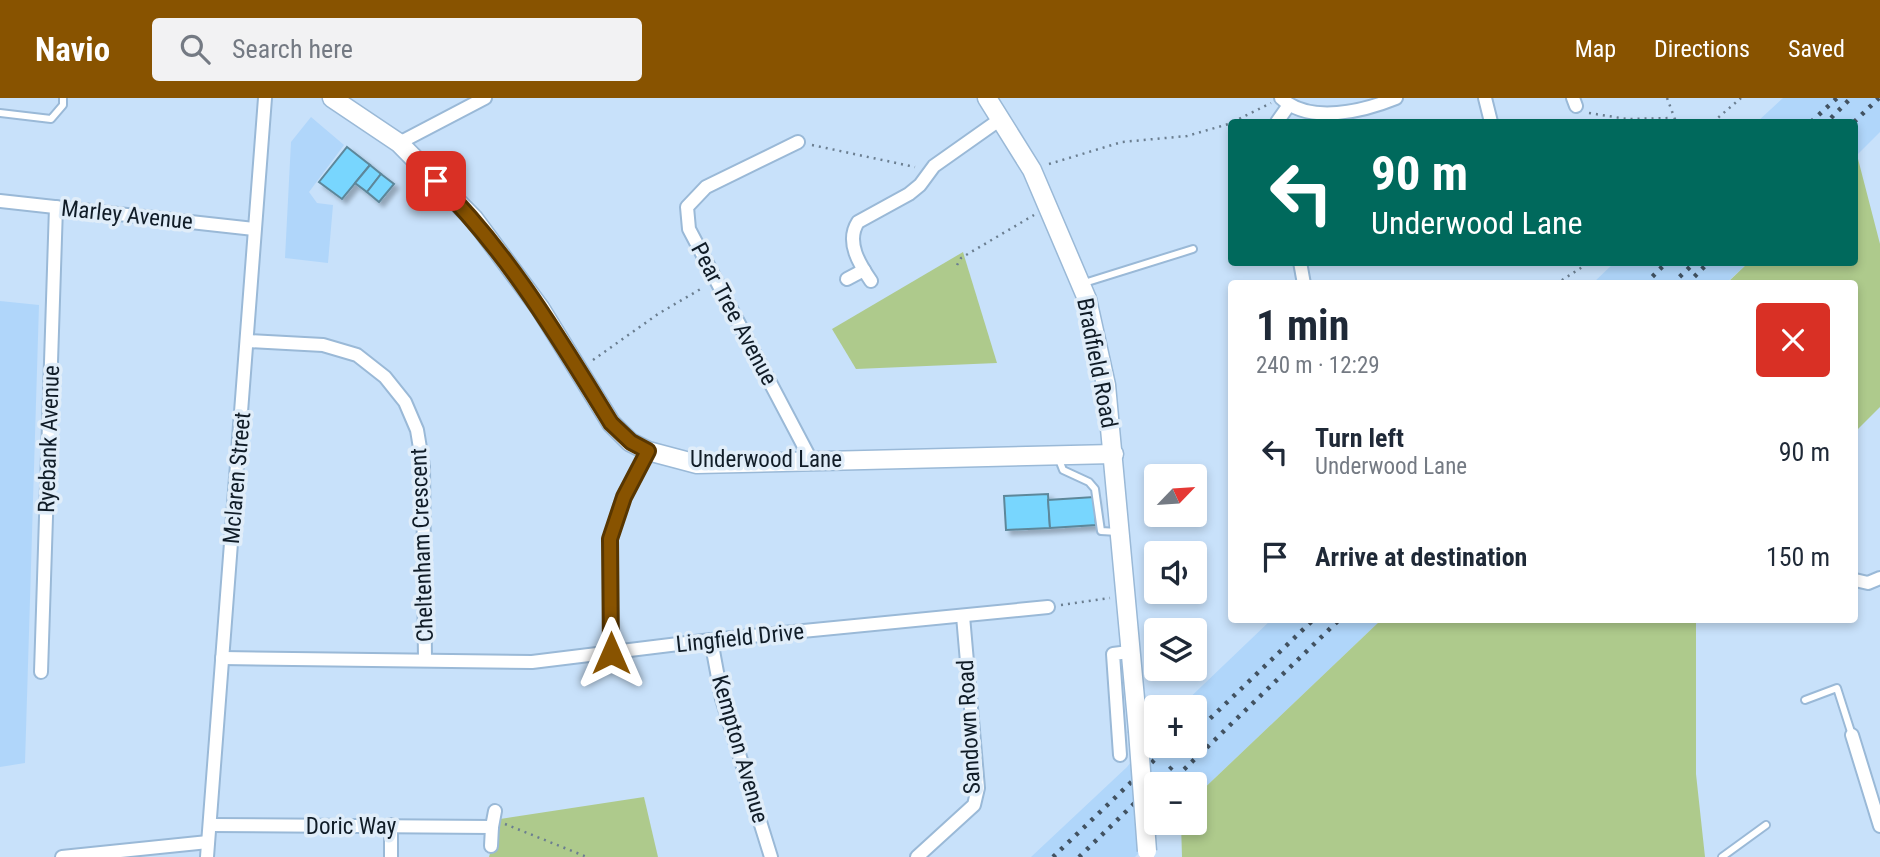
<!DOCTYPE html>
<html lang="en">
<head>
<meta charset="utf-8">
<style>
  body { margin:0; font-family:"Roboto Condensed",sans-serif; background:#f2f2f3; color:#1f2937; height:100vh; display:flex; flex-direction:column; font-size:26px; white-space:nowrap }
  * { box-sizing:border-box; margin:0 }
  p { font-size:23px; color:#747a83 }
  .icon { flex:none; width:38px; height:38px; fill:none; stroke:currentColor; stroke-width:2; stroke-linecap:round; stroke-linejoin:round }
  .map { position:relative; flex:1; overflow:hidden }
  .details { position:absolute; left:1228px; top:182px; width:630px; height:343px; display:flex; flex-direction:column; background:#fff; border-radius:7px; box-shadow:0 4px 10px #0003 }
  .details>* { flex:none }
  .banner { position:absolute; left:1228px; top:21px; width:630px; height:147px; border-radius:7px; box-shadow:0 4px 10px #0003; background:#00695c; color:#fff; overflow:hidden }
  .needle { width:46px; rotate:65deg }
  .tools { position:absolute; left:1144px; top:366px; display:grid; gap:14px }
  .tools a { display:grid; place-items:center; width:63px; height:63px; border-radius:7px; background:#fff; box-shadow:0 4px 10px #0003; font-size:35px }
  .pin { position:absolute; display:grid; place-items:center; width:60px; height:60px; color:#fff; margin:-30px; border-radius:14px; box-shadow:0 4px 10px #0006 }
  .me { position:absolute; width:77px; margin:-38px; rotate:0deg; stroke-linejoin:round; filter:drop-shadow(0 0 5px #0008) }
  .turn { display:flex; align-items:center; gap:24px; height:147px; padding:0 28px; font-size:32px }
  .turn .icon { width:91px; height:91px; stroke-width:2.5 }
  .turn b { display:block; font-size:49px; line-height:60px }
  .round { display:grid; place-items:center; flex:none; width:74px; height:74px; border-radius:7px; background:#f2f2f3 }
  .overview { display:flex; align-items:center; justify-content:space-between; height:119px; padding:0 28px }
  h1 { font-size:42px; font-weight:700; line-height:52px }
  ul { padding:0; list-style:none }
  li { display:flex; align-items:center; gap:21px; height:105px; padding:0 28px }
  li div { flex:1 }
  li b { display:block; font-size:26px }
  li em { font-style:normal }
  header { display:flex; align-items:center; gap:42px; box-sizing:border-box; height:98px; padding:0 35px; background:#885300; color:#fff }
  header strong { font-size:33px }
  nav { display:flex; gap:38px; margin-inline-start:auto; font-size:24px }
  .search { width:490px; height:63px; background:#f2f2f3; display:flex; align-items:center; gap:18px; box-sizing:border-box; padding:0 24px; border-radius:7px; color:#747a83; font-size:26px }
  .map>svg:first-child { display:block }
  .built { fill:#b0d6fa }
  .green { fill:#aeca8c }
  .building { fill:#78d6fe; stroke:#5d879a; stroke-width:2; filter:url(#shadow) }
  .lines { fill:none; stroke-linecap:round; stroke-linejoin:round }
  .lane-casing { stroke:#9ab9d7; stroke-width:10 }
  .street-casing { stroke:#9ab9d7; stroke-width:16 }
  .secondary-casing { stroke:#9ab9d7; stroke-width:21 }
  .path { stroke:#6b7e90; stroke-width:2.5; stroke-dasharray:2 5; stroke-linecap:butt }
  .lane { stroke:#fff; stroke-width:6 }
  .street { stroke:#fff; stroke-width:12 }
  .secondary { stroke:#fff; stroke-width:18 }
  .rail { stroke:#425261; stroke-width:4.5; stroke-dasharray:3.5 7; stroke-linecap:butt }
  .secondary-bridge-casing { stroke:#9ab9d7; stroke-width:21; stroke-linecap:butt }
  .secondary-bridge { stroke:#fff; stroke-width:18 }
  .route-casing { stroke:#583600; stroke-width:18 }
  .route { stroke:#885300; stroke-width:12 }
  .labels { text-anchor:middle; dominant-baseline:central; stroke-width:7; stroke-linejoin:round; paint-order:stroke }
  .street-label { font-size:23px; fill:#101c27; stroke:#e0edf9 }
</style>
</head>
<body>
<header>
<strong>Navio</strong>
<div class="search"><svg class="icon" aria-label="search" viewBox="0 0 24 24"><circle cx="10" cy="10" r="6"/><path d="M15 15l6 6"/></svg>Search here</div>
<nav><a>Map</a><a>Directions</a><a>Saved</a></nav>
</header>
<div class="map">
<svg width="1880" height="759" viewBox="0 0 1880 759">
  <defs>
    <filter id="shadow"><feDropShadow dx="4.5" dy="4.5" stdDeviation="2" flood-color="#0004"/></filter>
  </defs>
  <rect width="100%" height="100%" fill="#c8e1fa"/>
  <!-- built -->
  <g class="built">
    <path d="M 1783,0 L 1880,0 L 1880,34 L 1855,59 L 1855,24 L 1757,24 Z"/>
    <path d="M 311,19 L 344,47 L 309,94 L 317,105 L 333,107 L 328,165 L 285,160 L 291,44 Z"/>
    <path d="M 1614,165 L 1614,164 L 1748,165 L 1726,185 L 1593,185 Z"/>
    <path d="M 0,203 L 39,207 L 25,665 L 0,669 Z"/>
    <path d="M 1271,522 L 1381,522 L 1195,699 L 1195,686 L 1157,686 L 1157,724 L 1169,725 L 1135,759 L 1031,759 L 1127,669 L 1157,632 L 1157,648 L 1195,648 L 1195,609 L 1180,609 Z"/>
  </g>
  <!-- green -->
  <g class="green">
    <path d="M 1857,57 L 1880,146 L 1880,309 L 1855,334 L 1855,186 L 1727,185 L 1748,165 L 1855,164 Z"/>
    <path d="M 963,154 L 997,265 L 856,271 L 832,231 Z"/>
    <path d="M 1381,522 L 1696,522 L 1696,676 L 1705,759 L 1182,759 L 1181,725 L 1195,724 L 1195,699 Z"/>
    <path d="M 644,699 L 658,759 L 489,759 L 500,721 Z"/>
  </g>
  <!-- building -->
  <g class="building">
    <path d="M 347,49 L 370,67 L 342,101 L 319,84 Z"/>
    <path d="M 370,67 L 381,76 L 367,94 L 355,85 Z"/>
    <path d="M 381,76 L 394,86 L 379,104 L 367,94 Z"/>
    <path d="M 1048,396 L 1050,430 L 1006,432 L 1004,398 Z"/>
    <path d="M 1094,399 L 1096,427 L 1050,430 L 1048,402 Z"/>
  </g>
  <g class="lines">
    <defs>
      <g id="lane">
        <path d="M 0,15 L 51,21 L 63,7 L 63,0"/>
        <path d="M 1081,186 L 1193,151"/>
        <path d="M 1058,359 L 1063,372 L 1089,384 L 1095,391 L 1101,433 L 1118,434"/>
        <path d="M 1805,602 L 1837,590 L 1852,637"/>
        <path d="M 1722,759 L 1766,727"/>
      </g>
      <g id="street">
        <path d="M 1281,0 C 1310,27 1364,13 1396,0"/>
        <path d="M 1485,0 L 1491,24"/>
        <path d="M 1573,0 L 1576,8"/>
        <path d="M 1277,24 L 1289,7"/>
        <path d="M 798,44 L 706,89 L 687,109 L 689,131 L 811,362"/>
        <path d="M 399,45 L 485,0"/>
        <path d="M 0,103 L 254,131"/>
        <path d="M 1300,164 L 1304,186"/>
        <path d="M 847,181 L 864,172"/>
        <path d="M 871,183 C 860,167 845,144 858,124 L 909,96 L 920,87 L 934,68 L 1002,20"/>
        <path d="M 248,243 L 323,247 L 357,257 L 385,279 L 405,304 L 417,332 L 423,368 L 425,562"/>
        <path d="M 1855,482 L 1868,485 L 1880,480"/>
        <path d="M 711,542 L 722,601 L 771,759"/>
        <path d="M 611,555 L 610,441 L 623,399 L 648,353"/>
        <path d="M 222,560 L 532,564 L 711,542 L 1048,509"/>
        <path d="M 41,574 L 56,109"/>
        <path d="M 1852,637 L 1880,728"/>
        <path d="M 1120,657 L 1113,556 L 1129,554"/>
        <path d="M 211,727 L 492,729 L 495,713"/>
        <path d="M 391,727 L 391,759"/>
        <path d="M 491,748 L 492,729"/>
        <path d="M 62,759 L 208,744"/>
        <path d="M 207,759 L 265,0"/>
        <path d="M 917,759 L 974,707 L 978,690 L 963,518"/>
      </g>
      <g id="secondary">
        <path d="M 332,0 L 399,45 L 474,121 L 540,210 L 611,325 L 630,344 L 648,353 L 697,366 L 1114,356"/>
        <path d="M 987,0 L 1032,72 L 1087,201 L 1106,287 L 1138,633"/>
      </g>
    </defs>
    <!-- lane casing -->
    <use href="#lane" class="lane-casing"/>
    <!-- street casing -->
    <use href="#street" class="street-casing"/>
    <!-- secondary casing -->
    <use href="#secondary" class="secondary-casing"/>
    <!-- path -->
    <g class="path">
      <path d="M 1667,0 L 1676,24"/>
      <path d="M 1589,15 L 1627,21 L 1672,20"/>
      <path d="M 1233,24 L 1271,5"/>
      <path d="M 1713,24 L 1741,0"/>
      <path d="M 812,47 L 915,69"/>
      <path d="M 1049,66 L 1122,44 L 1187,38 L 1232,25"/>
      <path d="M 957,167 L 961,160 L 1034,117"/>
      <path d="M 1556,186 L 1590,164"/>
      <path d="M 593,262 L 658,216 L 704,189"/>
      <path d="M 1061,507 L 1110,500"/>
      <path d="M 505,726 L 587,759"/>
    </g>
    <!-- lane -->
    <use href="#lane" class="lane"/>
    <!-- street -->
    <use href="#street" class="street"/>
    <!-- secondary -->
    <use href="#secondary" class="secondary"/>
    <!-- rail -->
    <g class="rail">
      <path d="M 1831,20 L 1851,0"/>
      <path d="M 1811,24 L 1837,0"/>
      <path d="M 1854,24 L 1879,0"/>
      <path d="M 1645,186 L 1667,164"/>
      <path d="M 1672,186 L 1692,167"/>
      <path d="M 1687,186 L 1709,164"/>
      <path d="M 1195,635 L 1313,522"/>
      <path d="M 1169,686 L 1339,522"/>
      <path d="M 1053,759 L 1169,648"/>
      <path d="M 1079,759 L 1172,669"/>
    </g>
    <defs>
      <path id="secondary-bridge" d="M 1138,633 L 1147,753"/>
    </defs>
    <!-- secondary-bridge casing -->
    <use href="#secondary-bridge" class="secondary-bridge-casing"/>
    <!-- secondary-bridge -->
    <use href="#secondary-bridge" class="secondary-bridge"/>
  </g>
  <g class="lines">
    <defs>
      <path id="route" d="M 436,83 C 508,154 558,239 611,325 L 631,344 L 648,353 L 624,399 L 610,441 L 611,555"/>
    </defs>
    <!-- route casing -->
    <use href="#route" class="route-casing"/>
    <!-- route -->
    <use href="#route" class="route"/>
  </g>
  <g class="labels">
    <!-- street labels -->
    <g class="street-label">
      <text transform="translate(127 117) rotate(6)">Marley Avenue</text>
      <text transform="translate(734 216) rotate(62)">Pear Tree Avenue</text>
      <text transform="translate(1097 265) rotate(79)">Bradfield Road</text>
      <text transform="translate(49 341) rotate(-88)">Ryebank Avenue</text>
      <text x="766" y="361">Underwood Lane</text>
      <text transform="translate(237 380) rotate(-85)">Mclaren Street</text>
      <text transform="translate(422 447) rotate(-92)">Cheltenham Crescent</text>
      <text transform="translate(740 540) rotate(-6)">Lingfield Drive</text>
      <text transform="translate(969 629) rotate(-93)">Sandown Road</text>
      <text transform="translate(740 651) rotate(74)">Kempton Avenue</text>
      <text x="351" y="728">Doric Way</text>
    </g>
  </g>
</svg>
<div class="tools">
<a><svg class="needle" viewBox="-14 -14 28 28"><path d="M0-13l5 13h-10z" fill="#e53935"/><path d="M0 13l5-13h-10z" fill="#747a83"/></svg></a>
<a><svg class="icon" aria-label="sound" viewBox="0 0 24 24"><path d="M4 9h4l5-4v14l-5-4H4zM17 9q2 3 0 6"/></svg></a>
<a><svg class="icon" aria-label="layers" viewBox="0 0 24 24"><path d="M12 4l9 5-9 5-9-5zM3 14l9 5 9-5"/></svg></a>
<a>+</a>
<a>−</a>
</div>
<div class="pin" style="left:436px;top:83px;background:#d93025"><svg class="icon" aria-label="arrive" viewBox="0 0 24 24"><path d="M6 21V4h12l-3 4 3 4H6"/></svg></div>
<svg class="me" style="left:611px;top:555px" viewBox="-20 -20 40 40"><path d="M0-17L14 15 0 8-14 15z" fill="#885300" stroke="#fff" stroke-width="4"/></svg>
<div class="banner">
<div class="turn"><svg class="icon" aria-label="left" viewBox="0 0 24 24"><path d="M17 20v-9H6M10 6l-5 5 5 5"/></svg><div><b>90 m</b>Underwood Lane</div></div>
</div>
<section class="details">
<div class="overview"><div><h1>1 min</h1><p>240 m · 12:29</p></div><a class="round" style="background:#d93025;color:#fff"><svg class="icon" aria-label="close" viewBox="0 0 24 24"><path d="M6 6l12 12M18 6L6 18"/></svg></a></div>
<ul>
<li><svg class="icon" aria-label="left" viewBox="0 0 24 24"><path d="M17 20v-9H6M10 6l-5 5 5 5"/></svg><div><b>Turn left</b><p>Underwood Lane</p></div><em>90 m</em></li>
<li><svg class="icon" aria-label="arrive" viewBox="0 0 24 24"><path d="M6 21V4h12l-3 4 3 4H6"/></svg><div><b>Arrive at destination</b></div><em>150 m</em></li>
</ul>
</section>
</div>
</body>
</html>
